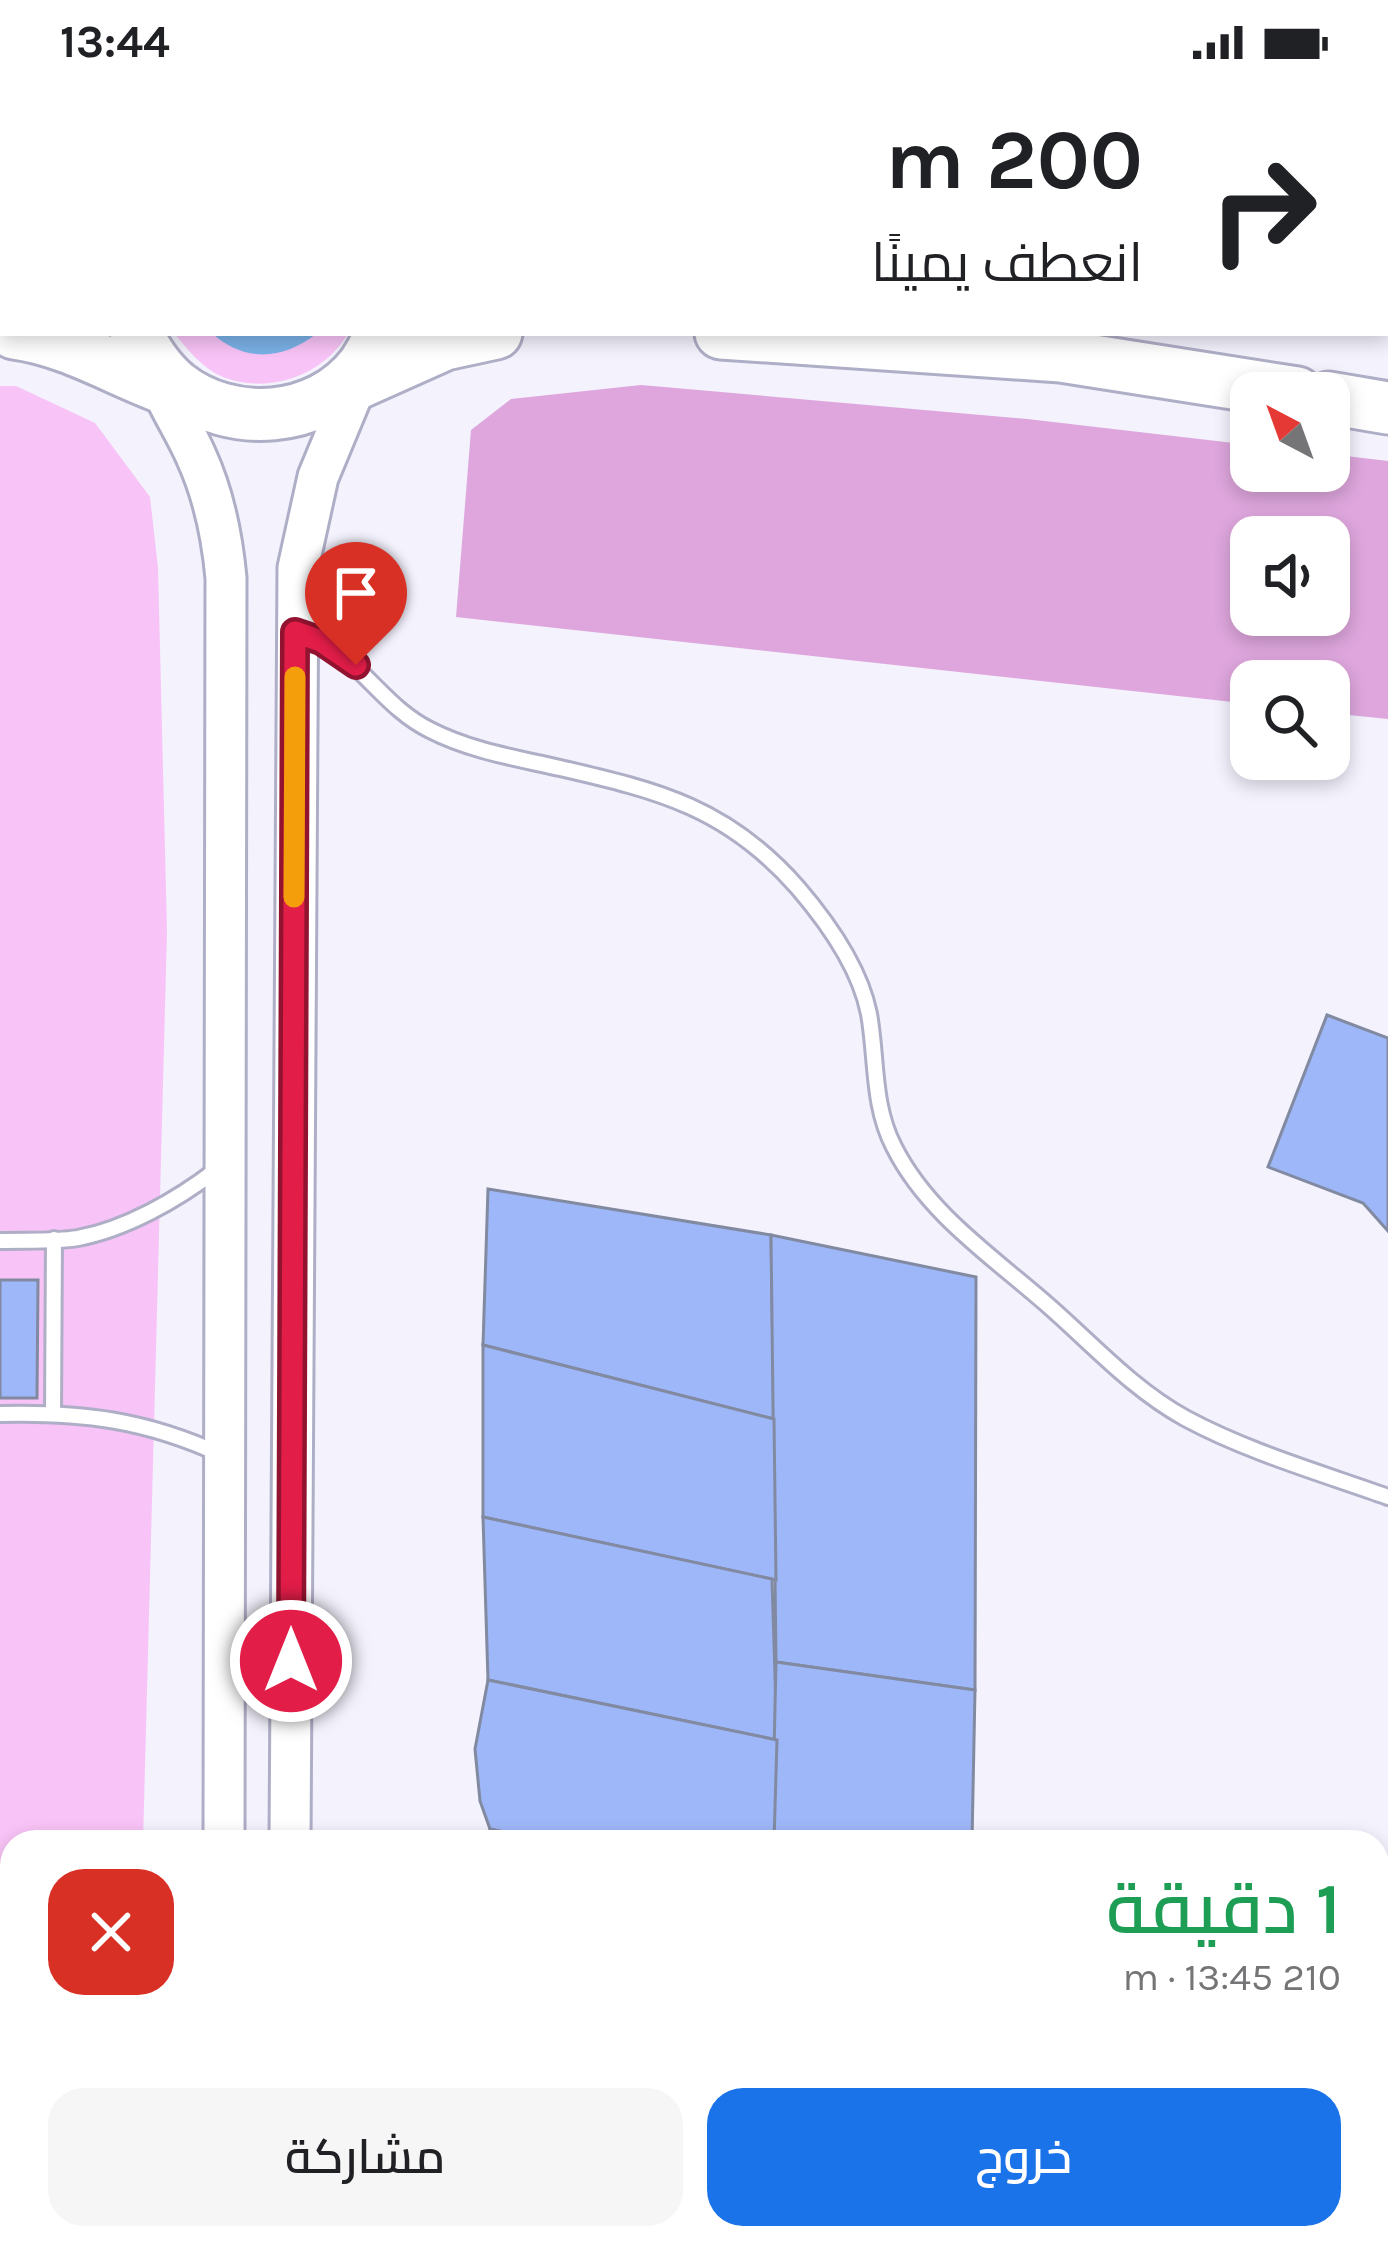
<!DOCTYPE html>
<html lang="ar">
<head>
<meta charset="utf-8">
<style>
  body { margin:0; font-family:Karla,Cairo,sans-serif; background:#f6f6f6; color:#202124; direction:rtl; height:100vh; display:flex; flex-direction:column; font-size:45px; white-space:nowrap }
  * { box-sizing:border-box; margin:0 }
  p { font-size:39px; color:#757577 }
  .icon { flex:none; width:66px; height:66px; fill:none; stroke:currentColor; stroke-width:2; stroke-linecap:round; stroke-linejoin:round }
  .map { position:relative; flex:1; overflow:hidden; direction:ltr }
  .sheet { position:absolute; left:0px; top:1746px; width:1389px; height:420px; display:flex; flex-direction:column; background:#fff; border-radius:36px 36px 0 0; box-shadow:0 6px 18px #0003; direction:rtl }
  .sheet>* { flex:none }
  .hud { position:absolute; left:0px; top:0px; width:1389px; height:252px; box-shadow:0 6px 18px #0003; direction:rtl; background:#fff; color:#202124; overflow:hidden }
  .needle { width:78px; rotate:319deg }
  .controls { position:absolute; left:1230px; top:288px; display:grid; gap:24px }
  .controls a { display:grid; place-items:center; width:120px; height:120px; border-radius:24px; background:#fff; box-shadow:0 6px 18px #0003; font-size:60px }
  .pin { position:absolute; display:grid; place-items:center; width:102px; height:102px; color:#fff; margin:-123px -51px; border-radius:50% 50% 50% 0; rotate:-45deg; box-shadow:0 0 12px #0007 }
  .pin .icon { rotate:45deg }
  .me { position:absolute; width:132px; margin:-66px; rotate:0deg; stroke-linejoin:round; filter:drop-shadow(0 0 9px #0008) }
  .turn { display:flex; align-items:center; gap:42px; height:252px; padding:0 48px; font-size:54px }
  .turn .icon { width:156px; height:156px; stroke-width:2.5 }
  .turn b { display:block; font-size:84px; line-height:102px }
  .round { display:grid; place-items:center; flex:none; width:126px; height:126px; border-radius:36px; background:#f6f6f6 }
  .summary { display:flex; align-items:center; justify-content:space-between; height:204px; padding:0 48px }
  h1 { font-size:72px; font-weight:600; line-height:90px; color:#1e9e55 }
  .action { display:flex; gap:24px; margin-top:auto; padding:24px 48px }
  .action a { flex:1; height:138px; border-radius:36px; background:#1a73e8; color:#fff; font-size:48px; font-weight:600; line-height:138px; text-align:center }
  .action a+a { background:#f6f6f6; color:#202124 }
  .status { display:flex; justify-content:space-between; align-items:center; height:84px; padding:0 60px; background:#fff; direction:ltr }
  .status svg { height:33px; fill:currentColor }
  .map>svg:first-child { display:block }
  .built { fill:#eae9fd }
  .green { fill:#f8c3f6 }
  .forest { fill:#dea6dd; fill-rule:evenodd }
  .water { fill:#7ab1e7 }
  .building { fill:#9eb7f8; stroke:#818aa1; stroke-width:3 }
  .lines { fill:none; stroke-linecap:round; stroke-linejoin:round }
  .lane-casing { stroke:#afaec7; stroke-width:20 }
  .street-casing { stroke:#afaec7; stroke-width:33 }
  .secondary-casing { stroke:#afaec7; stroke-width:45 }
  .highway-casing { stroke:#afaec7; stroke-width:57 }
  .lane { stroke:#fff; stroke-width:14 }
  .street { stroke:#fff; stroke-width:27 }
  .secondary { stroke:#fff; stroke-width:39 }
  .highway { stroke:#fff; stroke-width:51 }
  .route-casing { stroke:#92132f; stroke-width:30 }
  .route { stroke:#e11d48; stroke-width:21 }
  .slow { stroke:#f59e0b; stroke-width:21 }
</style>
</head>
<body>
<div class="status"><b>13:44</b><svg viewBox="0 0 49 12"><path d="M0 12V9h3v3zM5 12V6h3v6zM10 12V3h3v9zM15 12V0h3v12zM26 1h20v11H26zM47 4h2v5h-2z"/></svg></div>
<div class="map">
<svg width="1388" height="2166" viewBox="0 0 1388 2166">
  <rect width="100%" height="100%" fill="#f3f2fd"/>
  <!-- built -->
  <path class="built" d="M 0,2019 L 12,2023 L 12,2154 L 409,2154 L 446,2166 L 0,2166 Z"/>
  <!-- green -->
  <g class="green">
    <path d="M 392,0 L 1388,0 L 1388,135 L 1386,3 Z"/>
    <path d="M 174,249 L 348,249 C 325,291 268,311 223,293 C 202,284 188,266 174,249 Z"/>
    <path d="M 0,302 L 16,302 L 95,339 L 150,413 L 158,484 L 167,847 L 143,1758 L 12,1758 L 12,2023 L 0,2019 Z"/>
  </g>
  <!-- forest -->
  <path class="forest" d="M 641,301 L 1027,335 L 1251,361 L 1251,387 L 1329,387 L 1329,370 L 1388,377 L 1388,635 L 1329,629 L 1329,597 L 1251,597 L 1251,620 L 456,533 L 471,346 L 511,315 ZM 1251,453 L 1329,453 L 1329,531 L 1251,531 Z"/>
  <!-- water -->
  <path class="water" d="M 212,249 L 317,249 C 284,276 244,279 212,249 Z"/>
  <!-- building -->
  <g class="building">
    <path d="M 1327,931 L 1388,954 L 1388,1147 L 1363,1119 L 1268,1083 Z"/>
    <path d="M 488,1105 L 771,1151 L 774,1335 L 483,1261 Z"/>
    <path d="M 771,1151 L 976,1193 L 975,1606 L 776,1578 Z"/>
    <path d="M 0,1196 L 38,1196 L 37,1314 L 0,1314 Z"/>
    <path d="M 483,1261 L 774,1335 L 776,1496 L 483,1433 Z"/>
    <path d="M 483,1433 L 772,1495 L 777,1656 L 488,1596 Z"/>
    <path d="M 776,1578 L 975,1606 L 972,1758 L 772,1758 Z"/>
    <path d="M 488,1596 L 777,1656 L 774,1758 L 546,1758 L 490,1745 L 480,1717 L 475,1665 Z"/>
    <path d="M 490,1745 L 546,1758 L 490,1758 Z"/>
  </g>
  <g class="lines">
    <defs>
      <g id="lane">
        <path d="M 300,550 C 361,570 378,620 430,646 C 471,667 516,674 560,684 C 660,707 728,724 798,804 C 828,839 860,884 869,930 C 877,974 872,1021 894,1063 C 928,1131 996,1175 1051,1224 C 1094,1262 1134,1306 1185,1334 C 1248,1368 1321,1389 1388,1413"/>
        <path d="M 0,1157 C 25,1156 53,1158 78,1154 C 126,1145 177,1116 216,1086"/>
        <path d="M 53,1329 L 54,1155"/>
        <path d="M 0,1330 C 83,1328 146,1336 222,1371"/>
        <path d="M 0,2107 L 12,2112"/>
        <path d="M 109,2154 L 138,2166"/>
      </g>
      <g id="street">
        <path d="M 131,3 L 134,0"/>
        <path d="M 0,81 L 3,80"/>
        <path d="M 0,1905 L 12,1909"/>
        <path d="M 141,2154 L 156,2166"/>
      </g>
      <g id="secondary">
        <path d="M 319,0 L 320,3"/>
        <path d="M 211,3 L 212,0"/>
        <path d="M 155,285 C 164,317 183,342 196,372 C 214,411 222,451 226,494 L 224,1758"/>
        <path d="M 290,1758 L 298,484 L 318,393 L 362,287"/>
        <path d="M 224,2154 L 224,2166"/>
        <path d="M 289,2166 L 289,2154"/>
        <path d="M 1380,2166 L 1388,2113"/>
      </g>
      <g id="highway">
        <path d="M 0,146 L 3,145"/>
        <path d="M 1386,213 L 1388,213"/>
        <path d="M 14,249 C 73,257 120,289 176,308"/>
        <path d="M 136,249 C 147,269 158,287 176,302 C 230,345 319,340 363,282 C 370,272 376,260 382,249"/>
        <path d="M 721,249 L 1061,272 L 1297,309"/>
        <path d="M 342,306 L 445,260 L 496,249"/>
        <path d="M 1329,314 L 1388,324"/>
      </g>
    </defs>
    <!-- lane casing -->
    <use href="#lane" class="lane-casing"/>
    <!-- street casing -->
    <use href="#street" class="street-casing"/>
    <!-- secondary casing -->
    <use href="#secondary" class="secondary-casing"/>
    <!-- highway casing -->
    <use href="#highway" class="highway-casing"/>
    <!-- lane -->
    <use href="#lane" class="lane"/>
    <!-- street -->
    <use href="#street" class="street"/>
    <!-- secondary -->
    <use href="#secondary" class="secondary"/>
    <!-- highway -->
    <use href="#highway" class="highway"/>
  </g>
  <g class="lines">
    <defs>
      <path id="route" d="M 291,1577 L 295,548 L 321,557 L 356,581"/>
    </defs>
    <!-- route casing -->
    <use href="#route" class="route-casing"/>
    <!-- route -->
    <use href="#route" class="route"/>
    <!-- slow -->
    <path class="slow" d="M 294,813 L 295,593"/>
  </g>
</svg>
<div class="controls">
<a><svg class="needle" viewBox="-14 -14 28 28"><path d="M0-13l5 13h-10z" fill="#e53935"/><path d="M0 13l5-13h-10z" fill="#757577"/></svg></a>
<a><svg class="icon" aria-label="sound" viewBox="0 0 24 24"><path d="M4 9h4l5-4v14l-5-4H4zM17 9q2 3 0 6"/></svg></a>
<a><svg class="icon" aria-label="search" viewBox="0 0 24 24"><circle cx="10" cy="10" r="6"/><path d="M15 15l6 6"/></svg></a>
</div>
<div class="pin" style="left:356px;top:581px;background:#d93025"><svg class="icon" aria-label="arrive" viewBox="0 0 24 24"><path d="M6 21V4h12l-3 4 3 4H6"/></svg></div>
<svg class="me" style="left:291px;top:1577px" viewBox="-20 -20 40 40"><circle r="17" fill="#e11d48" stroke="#fff" stroke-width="3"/><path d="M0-11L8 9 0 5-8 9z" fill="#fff"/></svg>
<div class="hud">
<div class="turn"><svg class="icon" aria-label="right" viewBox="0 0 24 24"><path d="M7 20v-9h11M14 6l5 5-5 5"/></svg><div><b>200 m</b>انعطف يمينًا</div></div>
</div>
<section class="sheet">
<div class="summary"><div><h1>1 دقيقة</h1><p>210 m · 13:45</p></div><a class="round" style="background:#d93025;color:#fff"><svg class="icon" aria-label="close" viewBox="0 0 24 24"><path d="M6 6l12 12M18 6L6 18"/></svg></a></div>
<div class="action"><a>خروج</a><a>مشاركة</a></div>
</section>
</div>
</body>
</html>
